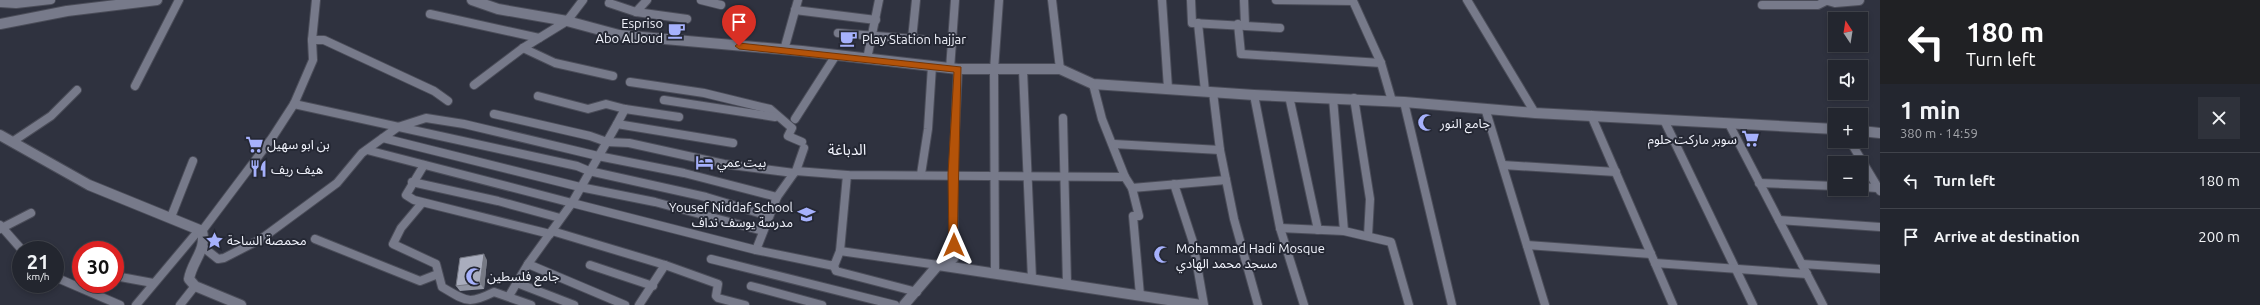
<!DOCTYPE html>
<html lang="en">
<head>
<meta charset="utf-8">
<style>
  body { margin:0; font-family:Ubuntu,"Noto Sans Arabic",sans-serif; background:#2f323b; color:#f1f3f6; height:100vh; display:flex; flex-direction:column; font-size:15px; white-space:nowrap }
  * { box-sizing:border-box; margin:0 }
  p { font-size:13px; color:#a3a5aa }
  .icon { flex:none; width:22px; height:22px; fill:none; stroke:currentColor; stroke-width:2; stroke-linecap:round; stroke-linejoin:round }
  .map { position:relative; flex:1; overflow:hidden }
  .sheet { display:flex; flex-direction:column; background:#23262f; width:380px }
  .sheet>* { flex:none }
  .top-card { background:#202124; color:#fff; overflow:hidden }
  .needle { width:26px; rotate:348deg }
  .fabs { position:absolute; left:1828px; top:12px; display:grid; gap:8px }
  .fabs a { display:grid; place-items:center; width:40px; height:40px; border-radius:0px; background:#23262f; box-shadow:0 2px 6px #0003,0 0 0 1px #40434b; font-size:20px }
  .speed { position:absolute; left:12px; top:241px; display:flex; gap:8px; font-size:20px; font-weight:700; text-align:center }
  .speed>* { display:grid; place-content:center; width:52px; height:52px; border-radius:50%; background:#23262f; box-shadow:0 2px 6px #0003,0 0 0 1px #40434b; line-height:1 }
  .speed small { font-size:10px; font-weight:400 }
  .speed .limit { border:6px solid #d22; background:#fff; color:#111 }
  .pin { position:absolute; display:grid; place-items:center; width:34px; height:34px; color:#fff; margin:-41px -17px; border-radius:50% 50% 50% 0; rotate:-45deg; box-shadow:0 0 4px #0007 }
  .pin .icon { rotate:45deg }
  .me { position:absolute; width:44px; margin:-22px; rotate:0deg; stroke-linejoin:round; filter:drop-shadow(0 0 3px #0008) }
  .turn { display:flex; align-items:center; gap:14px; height:84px; padding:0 20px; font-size:18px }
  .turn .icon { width:52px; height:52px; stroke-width:2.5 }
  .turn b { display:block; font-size:28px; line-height:34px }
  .round { display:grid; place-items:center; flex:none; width:42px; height:42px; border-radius:0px; background:#2f323b }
  .headline { display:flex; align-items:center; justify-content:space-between; height:68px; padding:0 20px }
  h1 { font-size:24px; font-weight:700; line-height:30px }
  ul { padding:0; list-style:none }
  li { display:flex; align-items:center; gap:12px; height:56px; padding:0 20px; border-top:1px solid #40434b }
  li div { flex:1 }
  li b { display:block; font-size:15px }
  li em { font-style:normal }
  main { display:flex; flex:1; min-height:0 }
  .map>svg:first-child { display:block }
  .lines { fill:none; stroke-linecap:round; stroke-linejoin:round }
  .minor-casing { stroke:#4b4d59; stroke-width:10 }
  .tertiary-casing { stroke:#4b4d59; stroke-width:12 }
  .minor { stroke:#777a8a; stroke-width:8 }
  .tertiary { stroke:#777a8a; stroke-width:10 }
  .wall { fill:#9195a3 }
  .shaded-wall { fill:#767984 }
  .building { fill:#a9adbd; stroke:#767984 }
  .route { fill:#b45309; stroke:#753606 }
  .labels { text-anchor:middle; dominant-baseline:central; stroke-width:4; stroke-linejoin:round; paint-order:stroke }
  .poi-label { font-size:13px; fill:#f1f3fc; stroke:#252834; text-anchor:start }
  .quarter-label { font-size:15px; fill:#f1f3fc; stroke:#252834 }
</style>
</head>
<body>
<main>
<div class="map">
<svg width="1880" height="305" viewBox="0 0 1880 305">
  <rect width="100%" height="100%" fill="#2f323f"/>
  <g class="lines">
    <defs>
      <g id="minor">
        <path d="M 701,0 L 721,5"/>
        <path d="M 1052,0 L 1060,69"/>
        <path d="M 1162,0 L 1168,88"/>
        <path d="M 1191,0 L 1192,23 L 1280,28"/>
        <path d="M 1244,0 L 1245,25"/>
        <path d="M 1276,0 L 1353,1 L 1381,63 L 1392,101"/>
        <path d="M 1467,0 L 1535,113"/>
        <path d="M 0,3 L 16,4 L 51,0"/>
        <path d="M 609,3 L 636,12 L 687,19"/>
        <path d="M 1762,5 L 1818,5 L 1828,0"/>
        <path d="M 795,10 L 876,20"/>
        <path d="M 636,12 L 647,0"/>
        <path d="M 430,14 L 539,38"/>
        <path d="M 1198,23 L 1205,91"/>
        <path d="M 1238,24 L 1241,54 L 1381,63"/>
        <path d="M 838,33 L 927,40"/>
        <path d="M 912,39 L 916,0"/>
        <path d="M 312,40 L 324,40 L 434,91 L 448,101"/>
        <path d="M 523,48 L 555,63 L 613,76"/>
        <path d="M 784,50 L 798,0"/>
        <path d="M 867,59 L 879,0"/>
        <path d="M 950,69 L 955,0"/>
        <path d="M 1023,70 L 1032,279"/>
        <path d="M 630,82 L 704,93 L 770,109 L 792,128 L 788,136 L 802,142"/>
        <path d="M 1093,84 L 1102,119 L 1125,177 L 1132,188 L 1139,216 L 1133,216 L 1140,295"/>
        <path d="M 474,85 L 523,48 L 567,21 L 583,0"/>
        <path d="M 135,86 L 179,0"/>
        <path d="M 1213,92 L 1220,150 L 1234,219 L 1258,305"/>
        <path d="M 1254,95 L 1280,228 L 1304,305"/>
        <path d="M 538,96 L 588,109 L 606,104 L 625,109 L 679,117"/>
        <path d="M 1289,96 L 1318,230"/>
        <path d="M 1333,98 L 1344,231"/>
        <path d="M 1354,98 L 1370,199 L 1368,236"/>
        <path d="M 664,100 L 775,117"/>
        <path d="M 1404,102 L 1452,305"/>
        <path d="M 294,104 L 577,166 L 589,171 L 706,197 L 769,216"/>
        <path d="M 1485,108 L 1545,305"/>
        <path d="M 494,114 L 590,136 L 607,142 L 629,143 L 724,164 L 794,173 L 777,197 L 756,250 L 834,266 L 840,251 L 847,175"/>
        <path d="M 1591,115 L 1673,305"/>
        <path d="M 1063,118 L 1067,284"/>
        <path d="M 795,119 L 836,55"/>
        <path d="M 1664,120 L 1753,305"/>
        <path d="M 617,124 L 625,109"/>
        <path d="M 1729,124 L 1823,305"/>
        <path d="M 383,138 L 580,187 L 655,202 L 763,231"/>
        <path d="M 1850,141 L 1880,191"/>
        <path d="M 12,142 L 51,116 L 77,90"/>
        <path d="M 1114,144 L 1220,150"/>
        <path d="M 367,150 L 572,203 L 617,124 L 733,143"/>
        <path d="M 424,165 L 406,195 L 414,200 L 550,234"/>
        <path d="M 1503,165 L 1616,172"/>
        <path d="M 796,171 L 804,148"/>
        <path d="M 794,173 L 796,171 L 847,175 L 1125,177"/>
        <path d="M 921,174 L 928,129 L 932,66"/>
        <path d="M 412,182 L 498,201 L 560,218"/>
        <path d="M 1759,183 L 1835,186"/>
        <path d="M 1174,184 L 1193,242 L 1204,305"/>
        <path d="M 1861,187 L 1878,188"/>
        <path d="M 1132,188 L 1226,180"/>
        <path d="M 422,203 L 401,228 L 393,244 L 436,264 L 442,287 C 466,301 468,305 494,292 L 531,305"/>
        <path d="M 171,217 L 193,161"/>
        <path d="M 1779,220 L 1880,227"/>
        <path d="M 0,225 L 22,250"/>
        <path d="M 1280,228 L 1344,231 L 1391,242 L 1409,305"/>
        <path d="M 0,229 L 31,213"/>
        <path d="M 202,231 L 272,138 L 294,104 L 313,60 L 312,40 L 316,0"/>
        <path d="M 552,231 L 665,265 L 718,284 L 716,296 L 718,298 L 745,305"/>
        <path d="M 315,239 L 420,281 L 438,274"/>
        <path d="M 1527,245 L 1651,254"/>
        <path d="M 204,248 L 218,259 L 224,258 L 261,239 L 337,183 L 362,153 L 398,127 L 426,118 L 464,124 L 598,156 L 684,173 L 777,197"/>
        <path d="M 840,251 L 938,265 L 954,259 L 953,174 L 958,69"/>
        <path d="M 711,259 L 895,305"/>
        <path d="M 1655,263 L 1807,274"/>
        <path d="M 528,264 L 625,305"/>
        <path d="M 1802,264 L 1880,269"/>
        <path d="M 590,265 L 653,286"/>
        <path d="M 834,266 L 836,271 L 917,292"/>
        <path d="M 995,274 L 994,70 L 999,0"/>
        <path d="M 115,276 L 153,283"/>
        <path d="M 55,277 L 120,305"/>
        <path d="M 517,283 L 574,305"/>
        <path d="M 751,286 L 822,305"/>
        <path d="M 509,296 L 528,264 L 572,203 L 756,250"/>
        <path d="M 136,305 L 199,230"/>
        <path d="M 180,305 L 195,286"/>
        <path d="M 639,305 L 665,265"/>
      </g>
      <g id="tertiary">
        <path d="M 472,0 L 498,9 L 567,21 L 619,35 L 802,51 L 958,69 L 1060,69 L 1093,84 L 1254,95 L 1404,102 L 1535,113 L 1835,129"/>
        <path d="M 1828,0 L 1835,2 L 1859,0"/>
        <path d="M 0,24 L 67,11 L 157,0"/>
        <path d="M 1861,131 L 1880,133"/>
        <path d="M 0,135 L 89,185 L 202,231 C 207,250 192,261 189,279 L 195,286 L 241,305"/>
        <path d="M 904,305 L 938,265 L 1201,305"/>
      </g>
    </defs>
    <!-- minor casing -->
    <use href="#minor" class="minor-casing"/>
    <!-- tertiary casing -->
    <use href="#tertiary" class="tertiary-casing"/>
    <!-- minor -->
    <use href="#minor" class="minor"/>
    <!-- tertiary -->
    <use href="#tertiary" class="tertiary"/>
  </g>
  <!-- wall -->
  <path class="wall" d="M 487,260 L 484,289 L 460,291 L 456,286 Z"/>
  <!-- shaded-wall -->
  <path class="shaded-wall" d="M 484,254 L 487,260 L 484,289 L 480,283 Z"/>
  <!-- building -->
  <path class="building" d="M 484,254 L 480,283 L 456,286 L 460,258 Z"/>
  <!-- route -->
  <path class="route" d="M 739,43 L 961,67 L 957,248 L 950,248 L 949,245 L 948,174 L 954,72 L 739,49 L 735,46 Z"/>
  <!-- icons -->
  <defs>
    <symbol id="cafe-bare" viewBox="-9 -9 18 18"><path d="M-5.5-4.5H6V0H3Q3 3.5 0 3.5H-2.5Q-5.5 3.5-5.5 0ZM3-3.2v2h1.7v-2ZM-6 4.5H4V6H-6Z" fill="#a6b1fc" stroke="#252834" stroke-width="2.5" paint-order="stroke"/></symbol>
    <symbol id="mosque-bare" viewBox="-9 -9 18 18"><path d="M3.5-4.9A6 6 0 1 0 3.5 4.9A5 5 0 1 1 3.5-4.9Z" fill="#a6b1fc" stroke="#252834" stroke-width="2.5" paint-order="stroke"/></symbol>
    <symbol id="supermarket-bare" viewBox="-9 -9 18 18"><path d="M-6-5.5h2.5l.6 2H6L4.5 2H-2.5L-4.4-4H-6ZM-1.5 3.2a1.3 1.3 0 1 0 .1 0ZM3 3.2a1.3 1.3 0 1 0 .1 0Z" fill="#a6b1fc" stroke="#252834" stroke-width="2.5" paint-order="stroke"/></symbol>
    <symbol id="hotel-bare" viewBox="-9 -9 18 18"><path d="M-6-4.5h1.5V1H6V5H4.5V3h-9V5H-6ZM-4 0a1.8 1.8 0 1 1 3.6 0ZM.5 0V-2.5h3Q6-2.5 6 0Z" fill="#a6b1fc" stroke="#252834" stroke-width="2.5" paint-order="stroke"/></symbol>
    <symbol id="restaurant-bare" viewBox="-9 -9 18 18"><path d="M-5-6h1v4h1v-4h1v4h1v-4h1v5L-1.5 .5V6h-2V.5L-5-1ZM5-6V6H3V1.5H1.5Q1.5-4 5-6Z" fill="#a6b1fc" stroke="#252834" stroke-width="2.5" paint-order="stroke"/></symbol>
    <symbol id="school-bare" viewBox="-9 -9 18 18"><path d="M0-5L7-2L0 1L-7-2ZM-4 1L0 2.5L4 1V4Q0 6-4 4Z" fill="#a6b1fc" stroke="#252834" stroke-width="2.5" paint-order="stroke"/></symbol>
    <symbol id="sight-bare" viewBox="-9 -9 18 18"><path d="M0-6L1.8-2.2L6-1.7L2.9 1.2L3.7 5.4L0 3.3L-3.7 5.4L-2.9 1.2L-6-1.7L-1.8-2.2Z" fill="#a6b1fc" stroke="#252834" stroke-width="2.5" paint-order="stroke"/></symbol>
  </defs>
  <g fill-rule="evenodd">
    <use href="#cafe-bare" x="664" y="18" width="25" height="25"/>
    <use href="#cafe-bare" x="836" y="26" width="25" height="25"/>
    <use href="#mosque-bare" x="1414" y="110" width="25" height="25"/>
    <use href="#supermarket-bare" x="1738" y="126" width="25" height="25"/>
    <use href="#supermarket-bare" x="242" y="132" width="25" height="25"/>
    <use href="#hotel-bare" x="692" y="150" width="25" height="25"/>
    <use href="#restaurant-bare" x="246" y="156" width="25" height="25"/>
    <use href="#school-bare" x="794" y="202" width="25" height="25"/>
    <use href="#sight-bare" x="202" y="228" width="25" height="25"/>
    <use href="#mosque-bare" x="1150" y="242" width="25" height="25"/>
    <use href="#mosque-bare" x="462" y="264" width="25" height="25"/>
  </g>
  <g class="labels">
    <!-- poi labels -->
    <g class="poi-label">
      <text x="663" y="23" text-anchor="end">Espriso<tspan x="663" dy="15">Abo AlJoud</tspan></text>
      <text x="862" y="39">Play Station hajjar</text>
      <text x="1440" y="123">جامع النور</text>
      <text x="1737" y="139" text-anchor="end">سوبر ماركت حلوم</text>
      <text x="267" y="144">بن ابو سهيل</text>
      <text x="717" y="162">بيت عمي</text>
      <text x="271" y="169">هيف ريف</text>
      <text x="793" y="207" text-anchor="end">Yousef Niddaf School<tspan x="793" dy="15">مدرسة يوسف نداف</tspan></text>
      <text x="227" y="240">محمصة الساحة</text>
      <text x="1176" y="248">Mohammad Hadi Mosque<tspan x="1176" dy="15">مسجد محمد الهادي</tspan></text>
      <text x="487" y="276">جامع فلسطين</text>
    </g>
    <!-- quarter labels -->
    <g class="quarter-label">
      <text x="847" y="149">الدباغة</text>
    </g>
  </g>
</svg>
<div class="fabs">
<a><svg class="needle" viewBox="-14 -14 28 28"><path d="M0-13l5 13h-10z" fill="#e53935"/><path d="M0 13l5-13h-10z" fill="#a3a5aa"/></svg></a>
<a><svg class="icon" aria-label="sound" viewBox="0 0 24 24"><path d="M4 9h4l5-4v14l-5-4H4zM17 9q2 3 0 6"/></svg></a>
<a>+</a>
<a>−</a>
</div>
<div class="speed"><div>21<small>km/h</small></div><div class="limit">30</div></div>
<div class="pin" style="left:739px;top:46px;background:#d93025"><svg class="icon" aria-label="arrive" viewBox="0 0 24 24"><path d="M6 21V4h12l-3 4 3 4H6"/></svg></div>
<svg class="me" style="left:954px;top:245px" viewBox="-20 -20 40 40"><path d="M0-17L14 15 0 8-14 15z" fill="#b45309" stroke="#fff" stroke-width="4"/></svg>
</div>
<section class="sheet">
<div class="top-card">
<div class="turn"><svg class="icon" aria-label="left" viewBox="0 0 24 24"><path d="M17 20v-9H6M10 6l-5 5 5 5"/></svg><div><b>180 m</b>Turn left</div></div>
</div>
<div class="headline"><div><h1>1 min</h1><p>380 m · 14:59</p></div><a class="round"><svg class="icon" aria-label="close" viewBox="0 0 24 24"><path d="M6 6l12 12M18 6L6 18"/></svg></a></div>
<ul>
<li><svg class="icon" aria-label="left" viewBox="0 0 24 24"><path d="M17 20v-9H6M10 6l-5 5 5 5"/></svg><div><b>Turn left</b></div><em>180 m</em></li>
<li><svg class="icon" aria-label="arrive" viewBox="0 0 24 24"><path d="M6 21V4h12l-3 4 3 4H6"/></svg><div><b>Arrive at destination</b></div><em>200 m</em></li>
</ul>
</section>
</main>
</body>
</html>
